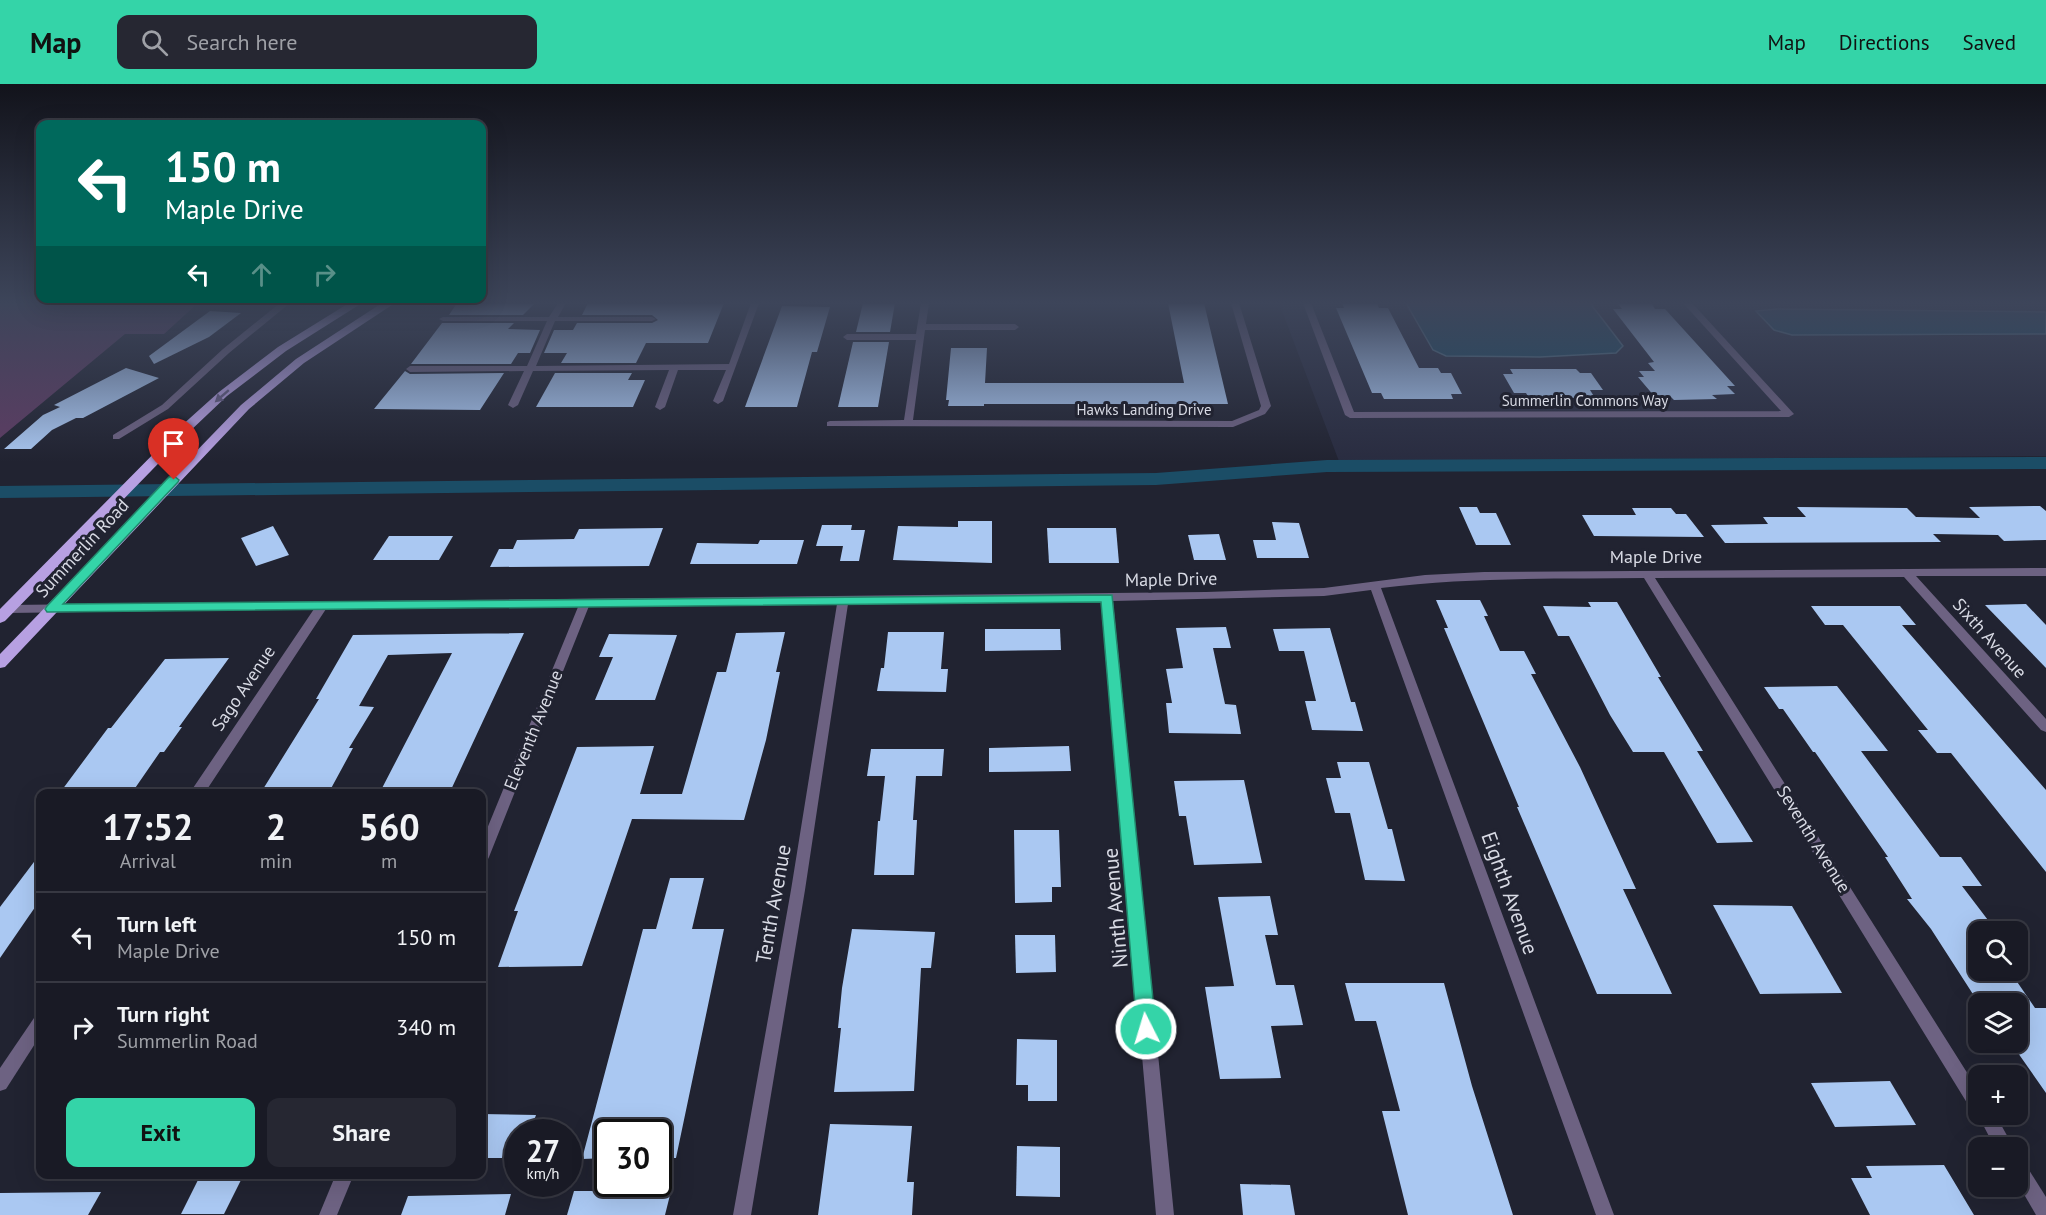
<!DOCTYPE html>
<html lang="en">
<head>
<meta charset="utf-8">
<style>
  body { margin:0; font-family:"PT Sans",sans-serif; background:#262732; color:#f1f3f6; height:100vh; display:flex; flex-direction:column; font-size:22px; white-space:nowrap }
  * { box-sizing:border-box; margin:0 }
  p { font-size:20px; color:#9fa1a7 }
  .icon { flex:none; width:33px; height:33px; fill:none; stroke:currentColor; stroke-width:2; stroke-linecap:round; stroke-linejoin:round }
  .map { position:relative; flex:1; overflow:hidden }
  .drawer { position:absolute; left:36px; top:705px; width:450px; height:390px; display:flex; flex-direction:column; background:#191a25; border-radius:12px; box-shadow:0 6px 24px #0002,0 0 0 2px #373842 }
  .drawer>* { flex:none }
  .hud { position:absolute; left:36px; top:36px; width:450px; height:183px; border-radius:12px; box-shadow:0 6px 24px #0002,0 0 0 2px #373842; background:#00695c; color:#fff; overflow:hidden }
  .controls { position:absolute; left:1968px; top:837px; display:grid; gap:12px }
  .controls a { display:grid; place-items:center; width:60px; height:60px; border-radius:12px; background:#191a25; box-shadow:0 6px 24px #0002,0 0 0 2px #373842; font-size:30px }
  .speed { position:absolute; left:504px; top:1035px; display:flex; gap:12px; font-size:30px; font-weight:700; text-align:center }
  .speed>* { display:grid; place-content:center; width:78px; height:78px; border-radius:50%; background:#191a25; box-shadow:0 6px 24px #0002,0 0 0 2px #373842; line-height:1 }
  .speed small { font-size:15px; font-weight:400 }
  .speed .limit { border:3px solid #111; border-radius:9px; background:#fff; color:#111 }
  .pin { position:absolute; display:grid; place-items:center; width:51px; height:51px; color:#fff; margin:-62px -26px; border-radius:50% 50% 50% 0; rotate:-45deg; box-shadow:0 0 6px #0007 }
  .pin .icon { rotate:45deg }
  .me { position:absolute; width:66px; margin:-33px; rotate:355deg; stroke-linejoin:round; filter:drop-shadow(0 0 4px #0008) }
  .turn { display:flex; align-items:center; gap:21px; height:126px; padding:0 30px; font-size:27px }
  .turn .icon { width:78px; height:78px; stroke-width:2.5 }
  .turn b { display:block; font-size:42px; line-height:51px }
  .lanes { display:flex; align-items:center; height:57px; padding:0 30px; background:#0003; justify-content:center; gap:30px; direction:ltr }
  .lanes .off { opacity:.35 }
  .eta { display:flex; justify-content:space-evenly; align-items:center; height:102px; text-align:center }
  .eta b { font-size:36px; font-weight:700; line-height:42px }
  .primary-button { display:flex; gap:12px; margin-top:auto; padding:12px 30px }
  .primary-button a { flex:1; height:69px; border-radius:12px; background:#34d4a8; color:#111; font-size:24px; font-weight:700; line-height:69px; text-align:center }
  .primary-button a+a { background:#262732; color:#f1f3f6 }
  ul { padding:0; list-style:none }
  li { display:flex; align-items:center; gap:18px; height:90px; padding:0 30px; border-top:2px solid #373842 }
  li div { flex:1 }
  li b { display:block; font-size:22px }
  li em { font-style:normal }
  header { display:flex; align-items:center; gap:36px; box-sizing:border-box; height:84px; padding:0 30px; background:#34d4a8; color:#111 }
  header strong { font-size:28px }
  nav { display:flex; gap:33px; margin-inline-start:auto; font-size:21px }
  .search { width:420px; height:54px; background:#262732; display:flex; align-items:center; gap:15px; box-sizing:border-box; padding:0 21px; border-radius:12px; color:#9fa1a7; font-size:22px }
  .map>svg:first-child { display:block }
  .built { fill:#292c40 }
  .green { fill:#5e3c63 }
  .water { fill:#1b4d66; stroke:#54778c; stroke-width:1.5 }
  .lines { fill:none; stroke-linecap:round; stroke-linejoin:round }
  .canal { fill:#1b4d66; fill-rule:evenodd }
  .building { fill:#aac8f2 }
  .lane { fill:#6d6282; fill-rule:evenodd }
  .street { fill:#6d6282; fill-rule:evenodd }
  .primary { fill:#b7a0e2; fill-rule:evenodd }
  .oneway { fill:#645b81 }
  .route { fill:#34d4a8; stroke:#228a6d; stroke-width:1.5 }
  .labels { text-anchor:middle; dominant-baseline:central; stroke-width:6; stroke-linejoin:round; paint-order:stroke }
  .far-street-label { font-size:15px; fill:#d8dae4; stroke:#212331 }
  .street-label { font-size:18px; fill:#d8dae4; stroke:#212331 }
  .near-street-label { font-size:21px; fill:#d8dae4; stroke:#212331 }
</style>
</head>
<body>
<header>
<strong>Map</strong>
<div class="search"><svg class="icon" aria-label="search" viewBox="0 0 24 24"><circle cx="10" cy="10" r="6"/><path d="M15 15l6 6"/></svg>Search here</div>
<nav><a>Map</a><a>Directions</a><a>Saved</a></nav>
</header>
<div class="map">
<svg width="2046" height="1131" viewBox="0 0 2046 1131">
  <rect width="100%" height="100%" fill="#212331"/>
  <!-- built -->
  <path class="built" d="M 1279,219 L 1406,219 L 1419,241 L 1446,272 L 1540,273 L 1615,269 L 1623,262 L 1590,219 L 2046,219 L 2046,228 L 1777,225 L 1876,250 L 1946,252 L 2046,250 L 2046,372 L 1490,376 L 1340,380 Z"/>
  <!-- green -->
  <path class="green" d="M 0,219 L 198,219 L 164,250 L 125,250 L 0,354 Z"/>
  <!-- water -->
  <g class="water">
    <path d="M 1406,219 L 1590,219 L 1623,262 L 1616,269 L 1540,273 L 1446,272 L 1433,266 Z"/>
    <path d="M 1777,225 L 2046,228 L 2046,250 L 1792,251 L 1774,246 L 1756,227 Z"/>
  </g>
  <g class="lines">
    <!-- canal -->
    <path class="canal" d="M 2046,373 L 2046,385 L 1327,388 L 1156,401 L 0,414 L 0,402 L 1156,389 L 1327,376 Z"/>
  </g>
  <!-- building -->
  <g class="building">
    <path d="M 457,219 L 535,219 L 523,231 L 449,231 Z"/>
    <path d="M 588,219 L 724,219 L 708,259 L 646,259 L 636,279 L 561,279 L 567,269 L 544,269 L 554,246 L 573,246 L 577,239 L 652,239 L 658,236 L 652,231 L 582,231 Z"/>
    <path d="M 863,219 L 895,219 L 890,248 L 856,248 Z"/>
    <path d="M 1168,219 L 1204,219 L 1228,320 L 984,320 L 984,322 L 948,322 L 949,316 L 946,316 L 951,264 L 987,264 L 985,299 L 1184,299 Z"/>
    <path d="M 1342,219 L 1377,219 L 1379,224 L 1388,224 L 1419,284 L 1438,284 L 1441,289 L 1451,289 L 1462,310 L 1451,310 L 1453,315 L 1384,315 L 1381,309 L 1372,309 L 1336,224 L 1344,224 Z"/>
    <path d="M 1618,220 L 1652,220 L 1655,225 L 1665,225 L 1735,302 L 1727,302 L 1735,310 L 1712,311 L 1717,315 L 1674,316 L 1671,313 L 1655,313 L 1638,293 L 1644,293 L 1639,287 L 1655,287 L 1648,279 L 1654,278 L 1613,225 L 1622,225 Z"/>
    <path d="M 782,222 L 830,223 L 817,268 L 812,268 L 797,323 L 745,323 Z"/>
    <path d="M 210,227 L 241,229 L 209,253 L 154,280 L 149,272 Z"/>
    <path d="M 442,239 L 514,239 L 508,245 L 540,246 L 530,269 L 518,269 L 511,280 L 411,280 Z"/>
    <path d="M 853,258 L 889,258 L 878,323 L 838,323 Z"/>
    <path d="M 126,284 L 159,294 L 83,334 L 76,334 L 52,346 L 31,365 L 4,365 L 43,331 L 60,323 L 54,321 Z"/>
    <path d="M 1510,285 L 1576,285 L 1580,289 L 1591,289 L 1603,306 L 1590,306 L 1595,314 L 1529,314 L 1526,309 L 1514,309 L 1503,290 L 1513,290 Z"/>
    <path d="M 405,287 L 410,290 L 504,289 L 480,326 L 374,325 Z"/>
    <path d="M 555,289 L 632,289 L 628,296 L 645,296 L 633,323 L 536,323 Z"/>
    <path d="M 2040,422 L 2046,427 L 2046,456 L 2004,457 L 1998,451 L 1933,450 L 1941,458 L 1725,459 L 1711,441 L 1768,440 L 1763,433 L 1806,433 L 1797,423 L 1907,424 L 1916,433 L 1980,434 L 1969,423 Z"/>
    <path d="M 1459,423 L 1477,423 L 1480,429 L 1496,429 L 1511,461 L 1476,461 Z"/>
    <path d="M 1632,424 L 1671,424 L 1676,430 L 1686,430 L 1704,453 L 1594,452 L 1582,431 L 1636,431 Z"/>
    <path d="M 958,437 L 992,437 L 992,479 L 893,476 L 898,442 L 958,443 Z"/>
    <path d="M 1272,438 L 1299,439 L 1309,474 L 1257,474 L 1253,456 L 1276,456 Z"/>
    <path d="M 822,441 L 852,441 L 851,446 L 865,446 L 859,477 L 840,477 L 843,462 L 816,462 Z"/>
    <path d="M 273,442 L 289,471 L 256,482 L 241,454 Z"/>
    <path d="M 663,444 L 649,482 L 490,483 L 499,465 L 513,465 L 517,456 L 574,455 L 579,445 Z"/>
    <path d="M 1047,444 L 1116,444 L 1119,479 L 1049,479 Z"/>
    <path d="M 1219,450 L 1226,476 L 1194,476 L 1188,451 Z"/>
    <path d="M 389,452 L 453,452 L 439,476 L 373,476 Z"/>
    <path d="M 760,456 L 804,456 L 797,480 L 690,480 L 697,459 L 758,460 Z"/>
    <path d="M 1436,516 L 1480,516 L 1488,532 L 1484,532 L 1500,567 L 1524,567 L 1536,590 L 1531,590 L 1580,683 L 1636,805 L 1623,805 L 1672,910 L 1597,910 L 1517,723 L 1519,723 L 1444,544 L 1448,544 Z"/>
    <path d="M 1588,518 L 1617,518 L 1661,593 L 1658,593 L 1703,667 L 1697,667 L 1753,758 L 1717,759 L 1664,668 L 1633,668 L 1610,631 L 1569,552 L 1558,552 L 1543,522 L 1591,523 Z"/>
    <path d="M 2026,520 L 2046,541 L 2046,584 L 1985,521 Z"/>
    <path d="M 1811,522 L 1900,522 L 1916,541 L 1902,541 L 2046,706 L 2046,788 L 1951,669 L 1937,669 L 1918,646 L 1928,646 L 1843,541 L 1825,541 Z"/>
    <path d="M 1226,543 L 1231,564 L 1213,564 L 1225,620 L 1236,621 L 1241,650 L 1169,649 L 1166,619 L 1172,619 L 1166,585 L 1183,584 L 1176,544 Z"/>
    <path d="M 1330,544 L 1351,618 L 1355,618 L 1363,647 L 1312,646 L 1305,617 L 1316,617 L 1304,567 L 1279,567 L 1273,545 Z"/>
    <path d="M 985,545 L 1060,545 L 1061,566 L 985,567 Z"/>
    <path d="M 785,548 L 776,588 L 780,588 L 766,656 L 744,736 L 632,735 L 582,882 L 498,883 L 518,827 L 514,827 L 577,663 L 654,662 L 640,710 L 682,710 L 717,588 L 726,588 L 736,549 Z"/>
    <path d="M 888,548 L 944,548 L 941,585 L 948,585 L 946,608 L 877,607 L 881,584 L 884,584 Z"/>
    <path d="M 524,549 L 449,710 L 379,710 L 452,569 L 388,571 L 359,622 L 374,623 L 349,664 L 353,664 L 328,710 L 260,710 L 319,615 L 316,615 L 353,551 Z"/>
    <path d="M 609,550 L 677,551 L 655,616 L 595,616 L 613,573 L 599,573 Z"/>
    <path d="M 229,574 L 179,643 L 182,643 L 164,668 L 160,668 L 131,710 L 59,710 L 108,644 L 111,644 L 165,575 Z"/>
    <path d="M 1837,602 L 1888,667 L 1861,667 L 1940,773 L 1961,773 L 1982,802 L 1962,802 L 1994,844 L 1978,844 L 1978,886 L 2009,886 L 2035,924 L 2046,924 L 2046,1009 L 2018,969 L 2018,912 L 1978,912 L 1978,918 L 1931,845 L 1907,815 L 1912,815 L 1885,773 L 1888,773 L 1815,668 L 1813,668 L 1783,625 L 1779,625 L 1764,603 Z"/>
    <path d="M 1069,662 L 1071,687 L 989,688 L 989,664 Z"/>
    <path d="M 871,665 L 944,665 L 942,692 L 916,692 L 913,736 L 917,736 L 914,791 L 874,791 L 878,737 L 880,737 L 885,692 L 867,692 Z"/>
    <path d="M 1337,678 L 1369,678 L 1388,745 L 1392,745 L 1405,797 L 1365,796 L 1350,729 L 1335,729 L 1326,694 L 1341,694 Z"/>
    <path d="M 1244,696 L 1262,779 L 1194,781 L 1186,732 L 1179,732 L 1174,697 Z"/>
    <path d="M 1014,746 L 1059,746 L 1061,803 L 1052,803 L 1052,818 L 1015,819 Z"/>
    <path d="M 40,770 L 40,816 L 0,874 L 0,823 Z"/>
    <path d="M 670,794 L 704,794 L 692,845 L 724,845 L 676,1074 L 658,1074 L 658,1048 L 608,1048 L 608,1074 L 582,1075 L 643,845 L 656,845 Z"/>
    <path d="M 1270,812 L 1278,851 L 1265,851 L 1276,901 L 1294,901 L 1303,941 L 1271,942 L 1281,994 L 1220,995 L 1205,903 L 1234,902 L 1218,813 Z"/>
    <path d="M 1713,821 L 1792,822 L 1842,909 L 1760,910 Z"/>
    <path d="M 852,845 L 935,848 L 931,884 L 921,884 L 914,1007 L 834,1008 L 841,944 L 838,944 L 842,904 Z"/>
    <path d="M 1015,851 L 1055,851 L 1056,888 L 1016,889 Z"/>
    <path d="M 1345,899 L 1444,899 L 1472,1002 L 1513,1131 L 1408,1131 L 1382,1027 L 1400,1027 L 1376,937 L 1355,937 Z"/>
    <path d="M 1017,955 L 1057,956 L 1057,1017 L 1028,1017 L 1028,1001 L 1016,1001 Z"/>
    <path d="M 1890,997 L 1916,1041 L 1835,1043 L 1811,999 Z"/>
    <path d="M 482,1030 L 536,1031 L 530,1048 L 518,1048 L 518,1074 L 482,1074 Z"/>
    <path d="M 830,1040 L 912,1042 L 907,1098 L 914,1098 L 912,1131 L 818,1131 Z"/>
    <path d="M 1017,1062 L 1060,1063 L 1060,1113 L 1016,1112 Z"/>
    <path d="M 1944,1081 L 1974,1131 L 1870,1131 L 1851,1094 L 1872,1094 L 1866,1082 Z"/>
    <path d="M 201,1090 L 244,1090 L 224,1130 L 181,1130 Z"/>
    <path d="M 1240,1100 L 1290,1101 L 1295,1131 L 1243,1131 Z"/>
    <path d="M 574,1107 L 671,1107 L 665,1131 L 567,1131 Z"/>
    <path d="M 101,1108 L 88,1131 L 0,1131 L 0,1109 Z"/>
    <path d="M 511,1110 L 505,1131 L 401,1131 L 408,1112 Z"/>
  </g>
  <g class="lines">
    <!-- lane -->
    <g class="lane">
      <path d="M 558,219 L 566,219 L 558,233 L 652,233 L 656,235 L 652,237 L 555,237 L 536,282 L 729,280 L 751,219 L 759,219 L 723,317 L 718,320 L 713,317 L 726,286 L 678,286 L 665,323 L 660,326 L 655,323 L 669,286 L 533,287 L 518,321 L 513,324 L 508,321 L 524,287 L 410,288 L 406,285 L 410,282 L 527,282 L 547,237 L 443,237 L 439,235 L 443,233 L 549,233 Z"/>
      <path d="M 921,219 L 929,219 L 926,240 L 1015,240 L 1019,243 L 1015,246 L 925,246 L 913,336 L 1232,337 L 1259,326 L 1261,322 L 1231,219 L 1239,219 L 1271,322 L 1265,330 L 1233,343 L 827,342 L 827,338 L 830,337 L 904,336 L 916,256 L 847,256 L 843,253 L 847,250 L 916,250 Z"/>
    </g>
    <!-- street -->
    <g class="street">
      <path d="M 280,219 L 290,219 L 229,269 L 168,325 L 119,355 L 113,355 L 113,351 L 162,321 L 223,265 Z"/>
      <path d="M 1303,219 L 1311,219 L 1354,328 L 1781,327 L 1683,219 L 1692,219 L 1794,330 L 1789,333 L 1350,334 L 1345,331 Z"/>
      <path d="M 2046,484 L 2046,492 L 1916,492 L 2046,635 L 2046,648 L 2041,646 L 1904,493 L 1655,494 L 1978,1006 L 1978,1030 L 1995,1030 L 2014,1064 L 1995,1064 L 1977,1029 L 1972,1027 L 1644,494 C 1556,495 1469,493 1381,504 L 1614,1131 L 1596,1131 L 1371,506 L 1324,512 L 1113,517 L 1174,1131 L 1156,1131 L 1102,517 L 848,520 L 805,806 L 751,1131 L 733,1131 L 791,806 L 837,520 L 589,522 L 489,773 L 487,777 L 482,779 L 482,757 L 578,523 L 326,525 L 204,710 L 189,710 L 314,525 L 8,529 L 2,525 L 8,521 L 1206,508 L 1324,504 L 1425,491 L 1484,488 Z"/>
      <path d="M 40,932 L 40,952 L 6,1005 L 0,1007 L 0,984 L 34,934 Z"/>
      <path d="M 2018,1075 L 2024,1078 L 2046,1113 L 2046,1131 L 2036,1131 L 2018,1100 Z"/>
      <path d="M 336,1090 L 354,1090 L 337,1131 L 319,1131 Z"/>
    </g>
    <!-- primary -->
    <g class="primary">
      <path d="M 349,219 L 362,219 L 286,267 L 227,312 L 188,349 L 5,537 L 0,539 L 0,525 L 180,343 L 219,308 L 278,263 Z"/>
      <path d="M 382,219 L 395,219 L 304,279 L 249,325 L 5,583 L 0,584 L 0,570 L 241,321 L 296,275 Z"/>
    </g>
  </g>
  <!-- one-way arrows -->
  <defs><path id="oneway-solid" d="M-6-.8H1V-3.2L6.5 0L1 3.2V.8H-6Z" transform="scale(1.5)"/></defs>
  <use class="oneway" href="#oneway-solid" transform="translate(222 312) rotate(139)"/>
  <!-- sky -->
  <linearGradient id="sky" x2="0" y2="1"><stop stop-color="#12131b"/><stop offset="0.58" stop-color="#3d455a"/><stop offset="1" stop-color="#3d455a" stop-opacity="0"/></linearGradient>
  <rect width="2046" height="378" fill="url(#sky)"/>
  <!-- route -->
  <path class="route" d="M 174,392 L 179,396 L 178,398 L 63,520 L 1112,511 L 1156,945 L 1153,951 L 1146,954 L 1140,951 L 1137,945 L 1101,518 L 47,528 L 45,525 L 47,522 L 169,393 Z"/>
  <g class="labels">
    <!-- far-street labels -->
    <g class="far-street-label">
      <text x="1585" y="316">Summerlin Commons Way</text>
      <text x="1144" y="325">Hawks Landing Drive</text>
    </g>
    <!-- street labels -->
    <g class="street-label">
      <text transform="translate(82 464) rotate(-47)">Summerlin Road</text>
      <text x="1656" y="472">Maple Drive</text>
      <text transform="translate(1171 495) rotate(-1)">Maple Drive</text>
      <text transform="translate(1990 554) rotate(48)">Sixth Avenue</text>
      <text transform="translate(243 604) rotate(-56)">Sago Avenue</text>
      <text transform="translate(533 646) rotate(-68)">Eleventh Avenue</text>
      <text transform="translate(1814 755) rotate(58)">Seventh Avenue</text>
    </g>
    <!-- near-street labels -->
    <g class="near-street-label">
      <text transform="translate(1510 809) rotate(70)">Eighth Avenue</text>
      <text transform="translate(773 820) rotate(-80)">Tenth Avenue</text>
      <text transform="translate(1115 824) rotate(-95)">Ninth Avenue</text>
    </g>
  </g>
</svg>
<div class="controls">
<a><svg class="icon" aria-label="search" viewBox="0 0 24 24"><circle cx="10" cy="10" r="6"/><path d="M15 15l6 6"/></svg></a>
<a><svg class="icon" aria-label="layers" viewBox="0 0 24 24"><path d="M12 4l9 5-9 5-9-5zM3 14l9 5 9-5"/></svg></a>
<a>+</a>
<a>−</a>
</div>
<div class="speed"><div>27<small>km/h</small></div><div class="limit">30</div></div>
<div class="pin" style="left:174px;top:396px;background:#d93025"><svg class="icon" aria-label="arrive" viewBox="0 0 24 24"><path d="M6 21V4h12l-3 4 3 4H6"/></svg></div>
<svg class="me" style="left:1146px;top:945px" viewBox="-20 -20 40 40"><circle r="17" fill="#34d4a8" stroke="#fff" stroke-width="3"/><path d="M0-11L8 9 0 5-8 9z" fill="#fff"/></svg>
<div class="hud">
<div class="turn"><svg class="icon" aria-label="left" viewBox="0 0 24 24"><path d="M17 20v-9H6M10 6l-5 5 5 5"/></svg><div><b>150 m</b>Maple Drive</div></div>
<div class="lanes"><svg class="icon" aria-label="left" viewBox="0 0 24 24"><path d="M17 20v-9H6M10 6l-5 5 5 5"/></svg><svg class="icon off" aria-label="ahead" viewBox="0 0 24 24"><path d="M12 20V5M6 11l6-6 6 6"/></svg><svg class="icon off" aria-label="right" viewBox="0 0 24 24"><path d="M7 20v-9h11M14 6l5 5-5 5"/></svg></div>
</div>
<section class="drawer">
<div class="eta">
<div><b>17:52</b><p>Arrival</p></div>
<div><b>2</b><p>min</p></div>
<div><b>560</b><p>m</p></div>
</div>
<ul>
<li><svg class="icon" aria-label="left" viewBox="0 0 24 24"><path d="M17 20v-9H6M10 6l-5 5 5 5"/></svg><div><b>Turn left</b><p>Maple Drive</p></div><em>150 m</em></li>
<li><svg class="icon" aria-label="right" viewBox="0 0 24 24"><path d="M7 20v-9h11M14 6l5 5-5 5"/></svg><div><b>Turn right</b><p>Summerlin Road</p></div><em>340 m</em></li>
</ul>
<div class="primary-button"><a>Exit</a><a>Share</a></div>
</section>
</div>
</body>
</html>
